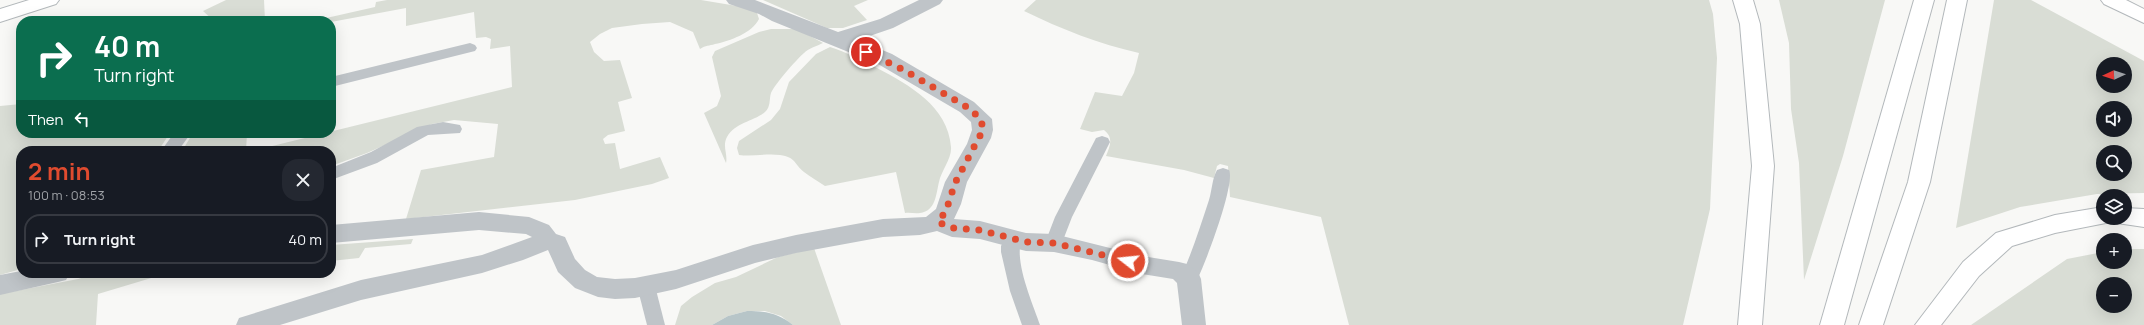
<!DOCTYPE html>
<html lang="en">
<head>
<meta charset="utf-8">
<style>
  body { margin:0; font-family:Manrope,sans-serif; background:#242831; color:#f1f3f6; height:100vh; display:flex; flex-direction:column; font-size:15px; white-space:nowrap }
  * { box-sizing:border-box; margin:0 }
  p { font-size:13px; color:#9ea1a6 }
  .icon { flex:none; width:22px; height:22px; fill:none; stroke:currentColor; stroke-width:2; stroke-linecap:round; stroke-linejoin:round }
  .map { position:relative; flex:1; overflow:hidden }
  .sheet { position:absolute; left:16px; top:146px; width:320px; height:132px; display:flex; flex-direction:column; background:#171b24; border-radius:16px; box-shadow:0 4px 16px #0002 }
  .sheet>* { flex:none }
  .hud { position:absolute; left:16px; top:16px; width:320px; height:122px; border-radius:16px; box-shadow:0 4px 16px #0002; background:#0b6e4f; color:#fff; overflow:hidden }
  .needle { width:26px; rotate:267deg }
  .tools { position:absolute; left:2096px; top:57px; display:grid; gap:8px }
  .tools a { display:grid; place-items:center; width:36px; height:36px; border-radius:50%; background:#171b24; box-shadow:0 4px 16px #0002; font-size:20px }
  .pin { position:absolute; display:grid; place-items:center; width:34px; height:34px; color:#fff; margin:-17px; border:2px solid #fff; border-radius:50%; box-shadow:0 1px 4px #0007 }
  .me { position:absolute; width:44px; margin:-22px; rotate:286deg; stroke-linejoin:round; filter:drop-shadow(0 0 3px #0008) }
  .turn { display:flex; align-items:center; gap:14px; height:84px; padding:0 12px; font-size:18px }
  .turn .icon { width:52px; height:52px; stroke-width:2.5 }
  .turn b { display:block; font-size:28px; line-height:34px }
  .then { display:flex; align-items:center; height:38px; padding:0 12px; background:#0003; gap:8px; font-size:15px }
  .round { display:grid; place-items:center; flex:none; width:42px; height:42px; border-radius:16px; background:#242831 }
  .overview { display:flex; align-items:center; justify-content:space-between; height:68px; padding:0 12px }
  h1 { font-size:24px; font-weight:700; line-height:30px; color:#e04b2f }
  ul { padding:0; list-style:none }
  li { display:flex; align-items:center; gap:12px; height:50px; margin:0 8px 6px; padding:0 4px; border:2px solid #363941; border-radius:16px }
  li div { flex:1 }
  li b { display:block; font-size:15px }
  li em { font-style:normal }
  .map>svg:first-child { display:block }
  .green { fill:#d9ddd5; fill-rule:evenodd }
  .water { fill:#b7c5c8 }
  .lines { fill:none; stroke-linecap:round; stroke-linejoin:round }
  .highway-casing { stroke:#b3b8bb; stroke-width:2 }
  .lane { fill:#bfc4c8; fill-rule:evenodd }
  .street { fill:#bfc4c8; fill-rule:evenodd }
  .highway { fill:#fff; fill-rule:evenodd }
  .route { stroke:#e04b2f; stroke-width:7; stroke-dasharray:0 12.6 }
</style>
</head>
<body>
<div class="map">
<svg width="2144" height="325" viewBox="0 0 2144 325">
  <rect width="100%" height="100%" fill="#f8f8f6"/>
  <!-- green -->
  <g class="green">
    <path d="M 226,0 L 264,0 L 265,21 L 214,21 L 203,11 Z"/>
    <path d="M 387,0 L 701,0 L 749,8 L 756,10 L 759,19 C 752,33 730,41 715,44 C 709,46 706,45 700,49 L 693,32 L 670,22 L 642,24 L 612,28 L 600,34 L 590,42 L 594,52 L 604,61 L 620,60 L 632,98 L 618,102 L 625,131 L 608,135 L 603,139 L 605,144 L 615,143 L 620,169 L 660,157 L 669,178 L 652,184 L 575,200 L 406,219 L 421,170 L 494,157 L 498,124 L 454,120 L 432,124 L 367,153 L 331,166 L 331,151 L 252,151 L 512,87 L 510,46 L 490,49 L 491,39 L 486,37 L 476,38 L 474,12 L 406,26 L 406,8 L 331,22 L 313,21 L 375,7 L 376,2 Z"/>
    <path d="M 763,0 L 868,0 L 854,6 L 867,20 L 843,28 L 827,28 Z"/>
    <path d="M 1036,0 L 1709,0 L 1713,14 L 1717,58 L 1710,209 L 1683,325 L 1349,325 L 1321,217 L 1230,197 L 1228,166 L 1220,164 L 1217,166 L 1214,178 L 1184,170 L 1106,156 C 1110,146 1114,138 1104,130 L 1092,132 L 1080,129 L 1095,92 L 1122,96 L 1134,73 L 1139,53 C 1099,44 1061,29 1024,11 Z"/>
    <path d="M 1779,0 L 1885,0 L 1843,156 L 1804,280 L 1799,163 L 1791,109 L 1789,43 Z"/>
    <path d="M 1994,0 L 2031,0 L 2144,61 L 2144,193 L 2097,194 L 2020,207 L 1956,228 ZM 2103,64 L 2125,64 L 2125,86 L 2103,86 ZM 2103,108 L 2125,108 L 2125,130 L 2103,130 ZM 2103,152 L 2125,152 L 2125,174 L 2103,174 Z"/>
    <path d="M 771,29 L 797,29 L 823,43 C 817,46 809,48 804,53 C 796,60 775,84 771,93 C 769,99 771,107 765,112 C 753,122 736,122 727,137 C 722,146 728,154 726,163 L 704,113 L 717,106 L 721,96 L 712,57 L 715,51 L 759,32 Z"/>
    <path d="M 830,47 C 846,52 861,60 877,68 C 909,85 948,106 951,147 C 952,159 941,171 939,182 C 936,194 936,211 920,213 C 915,214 910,212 905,213 L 896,172 L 825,186 C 818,181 810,177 804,172 C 794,164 796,157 780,155 C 766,153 753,157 739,155 L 737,148 L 739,141 L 771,120 L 780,109 L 789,82 L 816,54 Z"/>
    <path d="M 21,104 L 21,133 L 170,133 L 158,151 L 21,151 L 21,269 L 0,275 L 0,106 Z"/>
    <path d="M 193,133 L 247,133 L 246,151 L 182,151 Z"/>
    <path d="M 413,239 L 411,244 L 365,248 L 359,258 L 331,261 L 331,245 Z"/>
    <path d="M 814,248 L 841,325 L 793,325 L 781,316 L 765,311 L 747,311 L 728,316 L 712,325 L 675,325 L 681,306 L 692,297 L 715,283 L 736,277 L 778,257 Z"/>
    <path d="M 2125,249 L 2144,249 L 2144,325 L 1971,325 L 2067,259 L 2103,252 L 2103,262 L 2125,262 ZM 2103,284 L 2125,284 L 2125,306 L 2103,306 Z"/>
    <path d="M 97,273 L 168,273 L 98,294 L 96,325 L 0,325 L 0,294 L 78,279 Z"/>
  </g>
  <!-- water -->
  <path class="water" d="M 747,311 C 766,311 778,313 793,325 L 712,325 L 728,316 Z"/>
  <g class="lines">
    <defs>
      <g id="highway">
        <path d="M 29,0 L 59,0 L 56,4 L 0,22 L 0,9 Z"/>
        <path d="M 1733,0 L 1753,0 L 1760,24 L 1774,166 L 1762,325 L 1738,325 L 1752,166 L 1740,24 Z"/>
        <path d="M 1914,0 L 1934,0 L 1844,325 L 1820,325 Z"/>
        <path d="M 1947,0 L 1967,0 L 1930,182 L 1883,325 L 1859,325 L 1908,182 Z"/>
        <path d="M 2101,0 L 2126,0 L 2144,9 L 2144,23 L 2104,4 Z"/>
        <path d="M 2103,207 L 2103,218 L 2113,218 L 2111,222 L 2055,233 L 2012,246 L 1979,276 L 1941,325 L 1915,325 L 1963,262 L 1996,233 L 2055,215 Z"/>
        <path d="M 2125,208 L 2144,209 L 2144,227 L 2117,223 L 2114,218 L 2125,218 Z"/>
      </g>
    </defs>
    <!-- highway casing -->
    <use href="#highway" class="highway-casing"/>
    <!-- lane -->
    <g class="lane">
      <path d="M 470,43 L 475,45 L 477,48 L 475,51 L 331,87 L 331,77 Z"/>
      <path d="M 443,122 L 460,125 L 462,129 L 460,133 L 428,135 L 377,163 L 331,180 L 331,168 L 371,152 L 417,127 Z"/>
      <path d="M 174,133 L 191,133 L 178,151 L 161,151 Z"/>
      <path d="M 1102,136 L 1108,138 L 1110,142 L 1072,217 L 1060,248 L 1054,250 L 1048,248 L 1045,243 L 1055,217 L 1094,142 L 1096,138 Z"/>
      <path d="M 1223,168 L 1229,170 C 1236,183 1204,268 1195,284 L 1189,286 L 1183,284 L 1180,279 C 1192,253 1200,227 1209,200 C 1212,190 1212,179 1217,170 Z"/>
      <path d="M 1013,232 L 1019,234 L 1022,239 C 1013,260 1033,304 1040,325 L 1022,325 L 1010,291 L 1001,252 L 1001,246 L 1007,234 Z"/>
      <path d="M 646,279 L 652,281 L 655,286 L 665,325 L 647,325 L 637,286 L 640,281 Z"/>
    </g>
    <!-- street -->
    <g class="street">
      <path d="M 726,0 L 755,0 L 838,32 L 880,19 L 919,0 L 943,0 L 940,4 L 893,28 L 858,40 L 892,54 L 974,102 L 992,119 L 993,130 L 991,138 L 967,182 L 961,204 L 954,219 L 980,221 L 1026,233 L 1054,234 L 1142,256 L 1179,262 L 1187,264 L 1198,272 L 1201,279 L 1206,325 L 1182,325 L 1177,283 L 1173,279 L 1142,274 L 1092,260 L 1054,252 L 1026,251 L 980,239 L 952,237 L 937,231 L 920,235 L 883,237 L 796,253 L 755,263 L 676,289 L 635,298 L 615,299 L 598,297 L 575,288 L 558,272 L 548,250 L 523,260 L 482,273 L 361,300 L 280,325 L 236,325 L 239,318 L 361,280 L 482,255 L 532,237 L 526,234 L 479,230 L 331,243 L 331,225 L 479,212 L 529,217 L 549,225 L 556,234 L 565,237 L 575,259 L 585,270 L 597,277 L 615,279 L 635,278 L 676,270 L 753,245 L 796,235 L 883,219 L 926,217 L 936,209 L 945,182 L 967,144 L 972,130 L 971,122 L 960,112 L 878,64 L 772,21 L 759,14 L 729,4 Z"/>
      <path d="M 21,271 L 21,273 L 70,273 L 66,280 L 58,282 L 0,295 L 0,275 Z"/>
    </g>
    <!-- highway -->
    <use href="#highway" class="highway"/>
  </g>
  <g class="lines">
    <!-- route -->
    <path class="route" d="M 866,52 L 902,69 L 967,107 L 981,119 L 983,130 L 955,183 L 946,211 L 938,222 L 952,228 L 980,230 L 1026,242 L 1054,243 L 1128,261"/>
  </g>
</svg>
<div class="tools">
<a><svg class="needle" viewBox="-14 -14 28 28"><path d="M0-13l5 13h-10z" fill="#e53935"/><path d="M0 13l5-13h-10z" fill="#9ea1a6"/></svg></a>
<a><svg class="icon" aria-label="sound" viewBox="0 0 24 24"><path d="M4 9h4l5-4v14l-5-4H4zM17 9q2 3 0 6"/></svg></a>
<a><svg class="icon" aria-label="search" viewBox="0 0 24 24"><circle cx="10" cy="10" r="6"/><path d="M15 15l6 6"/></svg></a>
<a><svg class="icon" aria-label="layers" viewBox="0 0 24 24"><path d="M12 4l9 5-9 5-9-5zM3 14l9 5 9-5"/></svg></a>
<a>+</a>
<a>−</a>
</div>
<div class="pin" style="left:866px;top:52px;background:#d93025"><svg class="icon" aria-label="arrive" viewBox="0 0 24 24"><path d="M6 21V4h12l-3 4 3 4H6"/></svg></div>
<svg class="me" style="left:1128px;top:261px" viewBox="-20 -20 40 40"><circle r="17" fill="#e04b2f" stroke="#fff" stroke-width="3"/><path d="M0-11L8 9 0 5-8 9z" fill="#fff"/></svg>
<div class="hud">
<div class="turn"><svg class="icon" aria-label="right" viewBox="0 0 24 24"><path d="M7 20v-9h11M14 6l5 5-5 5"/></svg><div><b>40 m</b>Turn right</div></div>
<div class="then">Then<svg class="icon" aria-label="left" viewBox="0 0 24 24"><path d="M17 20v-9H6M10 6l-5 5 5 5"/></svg></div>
</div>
<section class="sheet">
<div class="overview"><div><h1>2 min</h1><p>100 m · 08:53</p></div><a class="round"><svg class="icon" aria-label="close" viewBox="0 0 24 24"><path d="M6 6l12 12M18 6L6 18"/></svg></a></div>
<ul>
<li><svg class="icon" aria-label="right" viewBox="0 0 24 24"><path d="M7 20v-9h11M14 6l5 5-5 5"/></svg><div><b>Turn right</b></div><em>40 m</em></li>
</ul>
</section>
</div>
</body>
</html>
